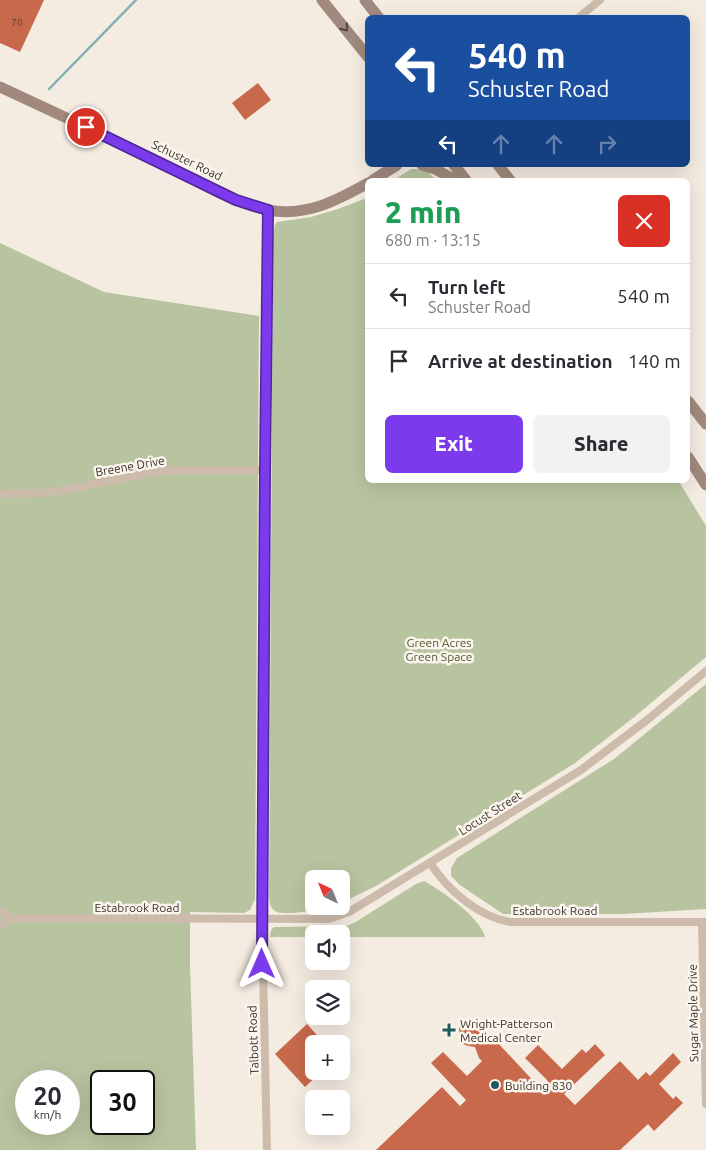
<!DOCTYPE html>
<html lang="en">
<head>
<meta charset="utf-8">
<style>
  body { margin:0; font-family:Ubuntu,sans-serif; background:#f2f2f3; color:#2b2b33; height:100vh; display:flex; flex-direction:column; font-size:19px; white-space:nowrap }
  * { box-sizing:border-box; margin:0 }
  p { font-size:16px; color:#7c7c81 }
  .icon { flex:none; width:28px; height:28px; fill:none; stroke:currentColor; stroke-width:2; stroke-linecap:round; stroke-linejoin:round }
  .map { position:relative; flex:1; overflow:hidden }
  .side { position:absolute; left:365px; top:178px; width:325px; height:305px; display:flex; flex-direction:column; background:#fff; border-radius:8px; box-shadow:0 5px 20px #0002 }
  .side>* { flex:none }
  .top-card { position:absolute; left:365px; top:15px; width:325px; height:152px; border-radius:8px; box-shadow:0 5px 20px #0002; background:#1a4fa0; color:#fff; overflow:hidden }
  .needle { width:32px; rotate:317deg }
  .fabs { position:absolute; left:305px; top:870px; display:grid; gap:10px }
  .fabs a { display:grid; place-items:center; width:45px; height:45px; border-radius:8px; background:#fff; box-shadow:0 5px 20px #0002; font-size:25px }
  .speed { position:absolute; left:15px; top:1070px; display:flex; gap:10px; font-size:25px; font-weight:700; text-align:center }
  .speed>* { display:grid; place-content:center; width:65px; height:65px; border-radius:50%; background:#fff; box-shadow:0 5px 20px #0002; line-height:1 }
  .speed small { font-size:12px; font-weight:400 }
  .speed .limit { border:2px solid #111; border-radius:8px; background:#fff; color:#111 }
  .pin { position:absolute; display:grid; place-items:center; width:42px; height:42px; color:#fff; margin:-21px; border:2px solid #fff; border-radius:50%; box-shadow:0 1px 5px #0007 }
  .me { position:absolute; width:55px; margin:-28px; rotate:0deg; stroke-linejoin:round; filter:drop-shadow(0 0 4px #0008) }
  .turn { display:flex; align-items:center; gap:18px; height:105px; padding:0 20px; font-size:22px }
  .turn .icon { width:65px; height:65px; stroke-width:2.5 }
  .turn b { display:block; font-size:35px; line-height:42px }
  .lanes { display:flex; align-items:center; height:48px; padding:0 20px; background:#0003; justify-content:center; gap:25px; direction:ltr }
  .lanes .off { opacity:.35 }
  .round { display:grid; place-items:center; flex:none; width:52px; height:52px; border-radius:8px; background:#f2f2f3 }
  .head { display:flex; align-items:center; justify-content:space-between; height:85px; padding:0 20px }
  h1 { font-size:30px; font-weight:800; line-height:38px; color:#1e9e55 }
  .button { display:flex; gap:10px; margin-top:auto; padding:10px 20px }
  .button a { flex:1; height:58px; border-radius:8px; background:#7c3aed; color:#fff; font-size:20px; font-weight:800; line-height:58px; text-align:center }
  .button a+a { background:#f2f2f3; color:#2b2b33 }
  ul { padding:0; list-style:none }
  li { display:flex; align-items:center; gap:15px; height:65px; padding:0 20px; border-top:1px solid #e1e1e2 }
  li div { flex:1 }
  li b { display:block; font-size:19px }
  li em { font-style:normal }
  .map>svg:first-child { display:block }
  .green { fill:#b8c4a0; fill-rule:evenodd }
  .lines { fill:none; stroke-linecap:round; stroke-linejoin:round }
  .stream { stroke:#7fb0b2; stroke-width:2.5 }
  .building { fill:#c8694b }
  .street { stroke:#cdbbac; stroke-width:8 }
  .secondary { stroke:#a18a7d; stroke-width:11 }
  .oneway { stroke:#544640 }
  .route-casing { stroke:#51269a; stroke-width:12 }
  .route { stroke:#7c3aed; stroke-width:9 }
  .poi-dot { fill:#1f5a5e; stroke:#fbf5ee; stroke-width:2 }
  .labels { text-anchor:middle; dominant-baseline:central; stroke-width:5; stroke-linejoin:round; paint-order:stroke }
  .number-label { font-size:10px; fill:#5e3e33 }
  .street-label { font-size:12px; fill:#3b302b; stroke:#fbf5ee }
  .park-label { font-size:12px; fill:#4a5a2e; stroke:#fbf5ee }
  .poi-label { font-size:12px; fill:#3b302b; stroke:#fbf5ee; text-anchor:start }
</style>
</head>
<body>
<div class="map">
<svg width="706" height="1150" viewBox="0 0 706 1150">
  <rect width="100%" height="100%" fill="#f4ebe1"/>
  <!-- green -->
  <g class="green">
    <path d="M 411,169 C 423,169 428,171 436,180 L 394,180 Z"/>
    <path d="M 367,198 L 368,480 L 678,480 L 706,526 L 706,657 L 633,718 L 575,763 L 376,886 L 341,903 L 341,879 L 314,879 L 314,906 L 331,906 C 321,909 284,917 275,911 C 270,908 270,903 269,897 L 273,234 L 275,225 L 277,222 L 311,217 L 338,209 Z"/>
    <path d="M 0,243 L 104,292 L 259,316 L 255,899 L 250,910 L 244,913 L 190,912 L 190,965 L 196,1150 L 0,1150 ZM 26,1081 L 69,1081 L 69,1124 L 26,1124 ZM 101,1081 L 144,1081 L 144,1124 L 101,1124 Z"/>
    <path d="M 706,684 L 706,909 L 624,914 L 503,914 L 460,885 L 451,876 L 451,868 L 457,858 L 614,759 Z"/>
    <path d="M 424,881 C 441,890 481,918 485,937 L 341,937 L 341,934 L 314,934 L 314,937 L 270,937 L 271,930 L 274,927 L 346,926 L 354,923 L 416,884 Z"/>
  </g>
  <g class="lines">
    <!-- stream -->
    <path class="stream" d="M 49,89 L 136,0"/>
  </g>
  <!-- building -->
  <g class="building">
    <path d="M 0,0 L 44,0 L 20,52 L 0,43 Z"/>
    <path d="M 258,83 L 271,100 L 245,120 L 232,103 Z"/>
    <path d="M 469,1020 L 480,1022 L 485,1027 L 486,1038 L 497,1042 L 540,1088 L 548,1081 L 525,1058 L 538,1045 L 562,1069 L 582,1049 L 586,1053 L 595,1044 L 605,1055 L 564,1094 L 575,1105 L 620,1061 L 638,1080 L 646,1072 L 650,1076 L 673,1053 L 681,1062 L 659,1084 L 673,1099 L 676,1096 L 683,1103 L 654,1131 L 648,1124 L 620,1150 L 376,1150 L 442,1087 L 460,1106 L 466,1100 L 431,1063 L 443,1052 L 467,1076 L 482,1061 L 479,1058 L 475,1047 L 468,1046 L 463,1044 L 460,1039 L 459,1028 L 462,1023 Z"/>
    <path d="M 307,1024 L 325,1044 L 314,1044 L 314,1071 L 322,1071 L 305,1087 L 275,1054 Z"/>
  </g>
  <g class="lines">
    <!-- street -->
    <g class="street">
      <path d="M 578,18 L 600,0"/>
      <path d="M 0,494 L 41,493 L 64,490 L 148,473 L 173,470 L 265,470"/>
      <path d="M 430,863 C 448,890 477,916 510,922 L 706,922"/>
      <path d="M 0,910 L 12,918 L 329,919 L 349,912 L 581,770 L 647,720 L 706,671"/>
      <path d="M 702,922 L 706,1104"/>
      <path d="M 0,926 L 12,918"/>
      <path d="M 267,1150 L 262,919 L 268,210"/>
    </g>
    <!-- secondary -->
    <g class="secondary">
      <path d="M 322,0 L 368,57"/>
      <path d="M 365,0 L 379,18"/>
      <path d="M 0,87 C 56,113 112,139 167,166 C 198,181 234,204 268,210 C 306,217 336,201 368,183"/>
      <path d="M 422,165 L 435,169 L 455,180"/>
      <path d="M 454,165 L 466,180"/>
      <path d="M 498,165 L 510,180"/>
      <path d="M 373,180 L 397,165"/>
      <path d="M 688,401 L 706,424"/>
      <path d="M 688,457 L 706,485"/>
    </g>
  </g>
  <!-- one-way arrows -->
  <defs><path id="oneway-chevron" d="M-2-3.5L2.5 0L-2 3.5" fill="none" stroke-width="1.6" stroke-linecap="round" stroke-linejoin="round" transform="scale(1.25)"/></defs>
  <use class="oneway" href="#oneway-chevron" transform="translate(345 28) rotate(51)"/>
  <g class="lines">
    <defs>
      <path id="route" d="M 86,127 L 236,200 L 268,210 L 265,470 L 262,964"/>
    </defs>
    <!-- route casing -->
    <use href="#route" class="route-casing"/>
    <!-- route -->
    <use href="#route" class="route"/>
  </g>
  <!-- markers -->
  <g class="poi-dot">
    <path d="M446.5 1022.5h5v5h5v5h-5v5h-5v-5h-5v-5h5z"/>
    <circle cx="495" cy="1085" r="5"/>
  </g>
  <g class="labels">
    <!-- number labels -->
    <g class="number-label">
      <text x="17" y="22">70</text>
    </g>
    <!-- street labels -->
    <g class="street-label">
      <text transform="translate(187 160) rotate(26)">Schuster Road</text>
      <text transform="translate(130 466) rotate(-10)">Breene Drive</text>
      <text transform="translate(490 813) rotate(-32)">Locust Street</text>
      <text x="137" y="907">Estabrook Road</text>
      <text x="555" y="910">Estabrook Road</text>
      <text transform="translate(693 1013) rotate(-91)">Sugar Maple Drive</text>
      <text transform="translate(253 1040) rotate(-92)">Talbott Road</text>
    </g>
    <!-- park labels -->
    <g class="park-label">
      <text x="439" y="642">Green Acres<tspan x="439" dy="14">Green Space</tspan></text>
    </g>
    <!-- poi labels -->
    <g class="poi-label">
      <text x="460" y="1023">Wright-Patterson<tspan x="460" dy="14">Medical Center</tspan></text>
      <text x="505" y="1085">Building 830</text>
    </g>
  </g>
</svg>
<div class="fabs">
<a><svg class="needle" viewBox="-14 -14 28 28"><path d="M0-13l5 13h-10z" fill="#e53935"/><path d="M0 13l5-13h-10z" fill="#7c7c81"/></svg></a>
<a><svg class="icon" aria-label="sound" viewBox="0 0 24 24"><path d="M4 9h4l5-4v14l-5-4H4zM17 9q2 3 0 6"/></svg></a>
<a><svg class="icon" aria-label="layers" viewBox="0 0 24 24"><path d="M12 4l9 5-9 5-9-5zM3 14l9 5 9-5"/></svg></a>
<a>+</a>
<a>−</a>
</div>
<div class="speed"><div>20<small>km/h</small></div><div class="limit">30</div></div>
<div class="pin" style="left:86px;top:127px;background:#d93025"><svg class="icon" aria-label="arrive" viewBox="0 0 24 24"><path d="M6 21V4h12l-3 4 3 4H6"/></svg></div>
<svg class="me" style="left:262px;top:964px" viewBox="-20 -20 40 40"><path d="M0-17L14 15 0 8-14 15z" fill="#7c3aed" stroke="#fff" stroke-width="4"/></svg>
<div class="top-card">
<div class="turn"><svg class="icon" aria-label="left" viewBox="0 0 24 24"><path d="M17 20v-9H6M10 6l-5 5 5 5"/></svg><div><b>540 m</b>Schuster Road</div></div>
<div class="lanes"><svg class="icon" aria-label="left" viewBox="0 0 24 24"><path d="M17 20v-9H6M10 6l-5 5 5 5"/></svg><svg class="icon off" aria-label="ahead" viewBox="0 0 24 24"><path d="M12 20V5M6 11l6-6 6 6"/></svg><svg class="icon off" aria-label="ahead" viewBox="0 0 24 24"><path d="M12 20V5M6 11l6-6 6 6"/></svg><svg class="icon off" aria-label="right" viewBox="0 0 24 24"><path d="M7 20v-9h11M14 6l5 5-5 5"/></svg></div>
</div>
<section class="side">
<div class="head"><div><h1>2 min</h1><p>680 m · 13:15</p></div><a class="round" style="background:#d93025;color:#fff"><svg class="icon" aria-label="close" viewBox="0 0 24 24"><path d="M6 6l12 12M18 6L6 18"/></svg></a></div>
<ul>
<li><svg class="icon" aria-label="left" viewBox="0 0 24 24"><path d="M17 20v-9H6M10 6l-5 5 5 5"/></svg><div><b>Turn left</b><p>Schuster Road</p></div><em>540 m</em></li>
<li><svg class="icon" aria-label="arrive" viewBox="0 0 24 24"><path d="M6 21V4h12l-3 4 3 4H6"/></svg><div><b>Arrive at destination</b></div><em>140 m</em></li>
</ul>
<div class="button"><a>Exit</a><a>Share</a></div>
</section>
</div>
</body>
</html>
